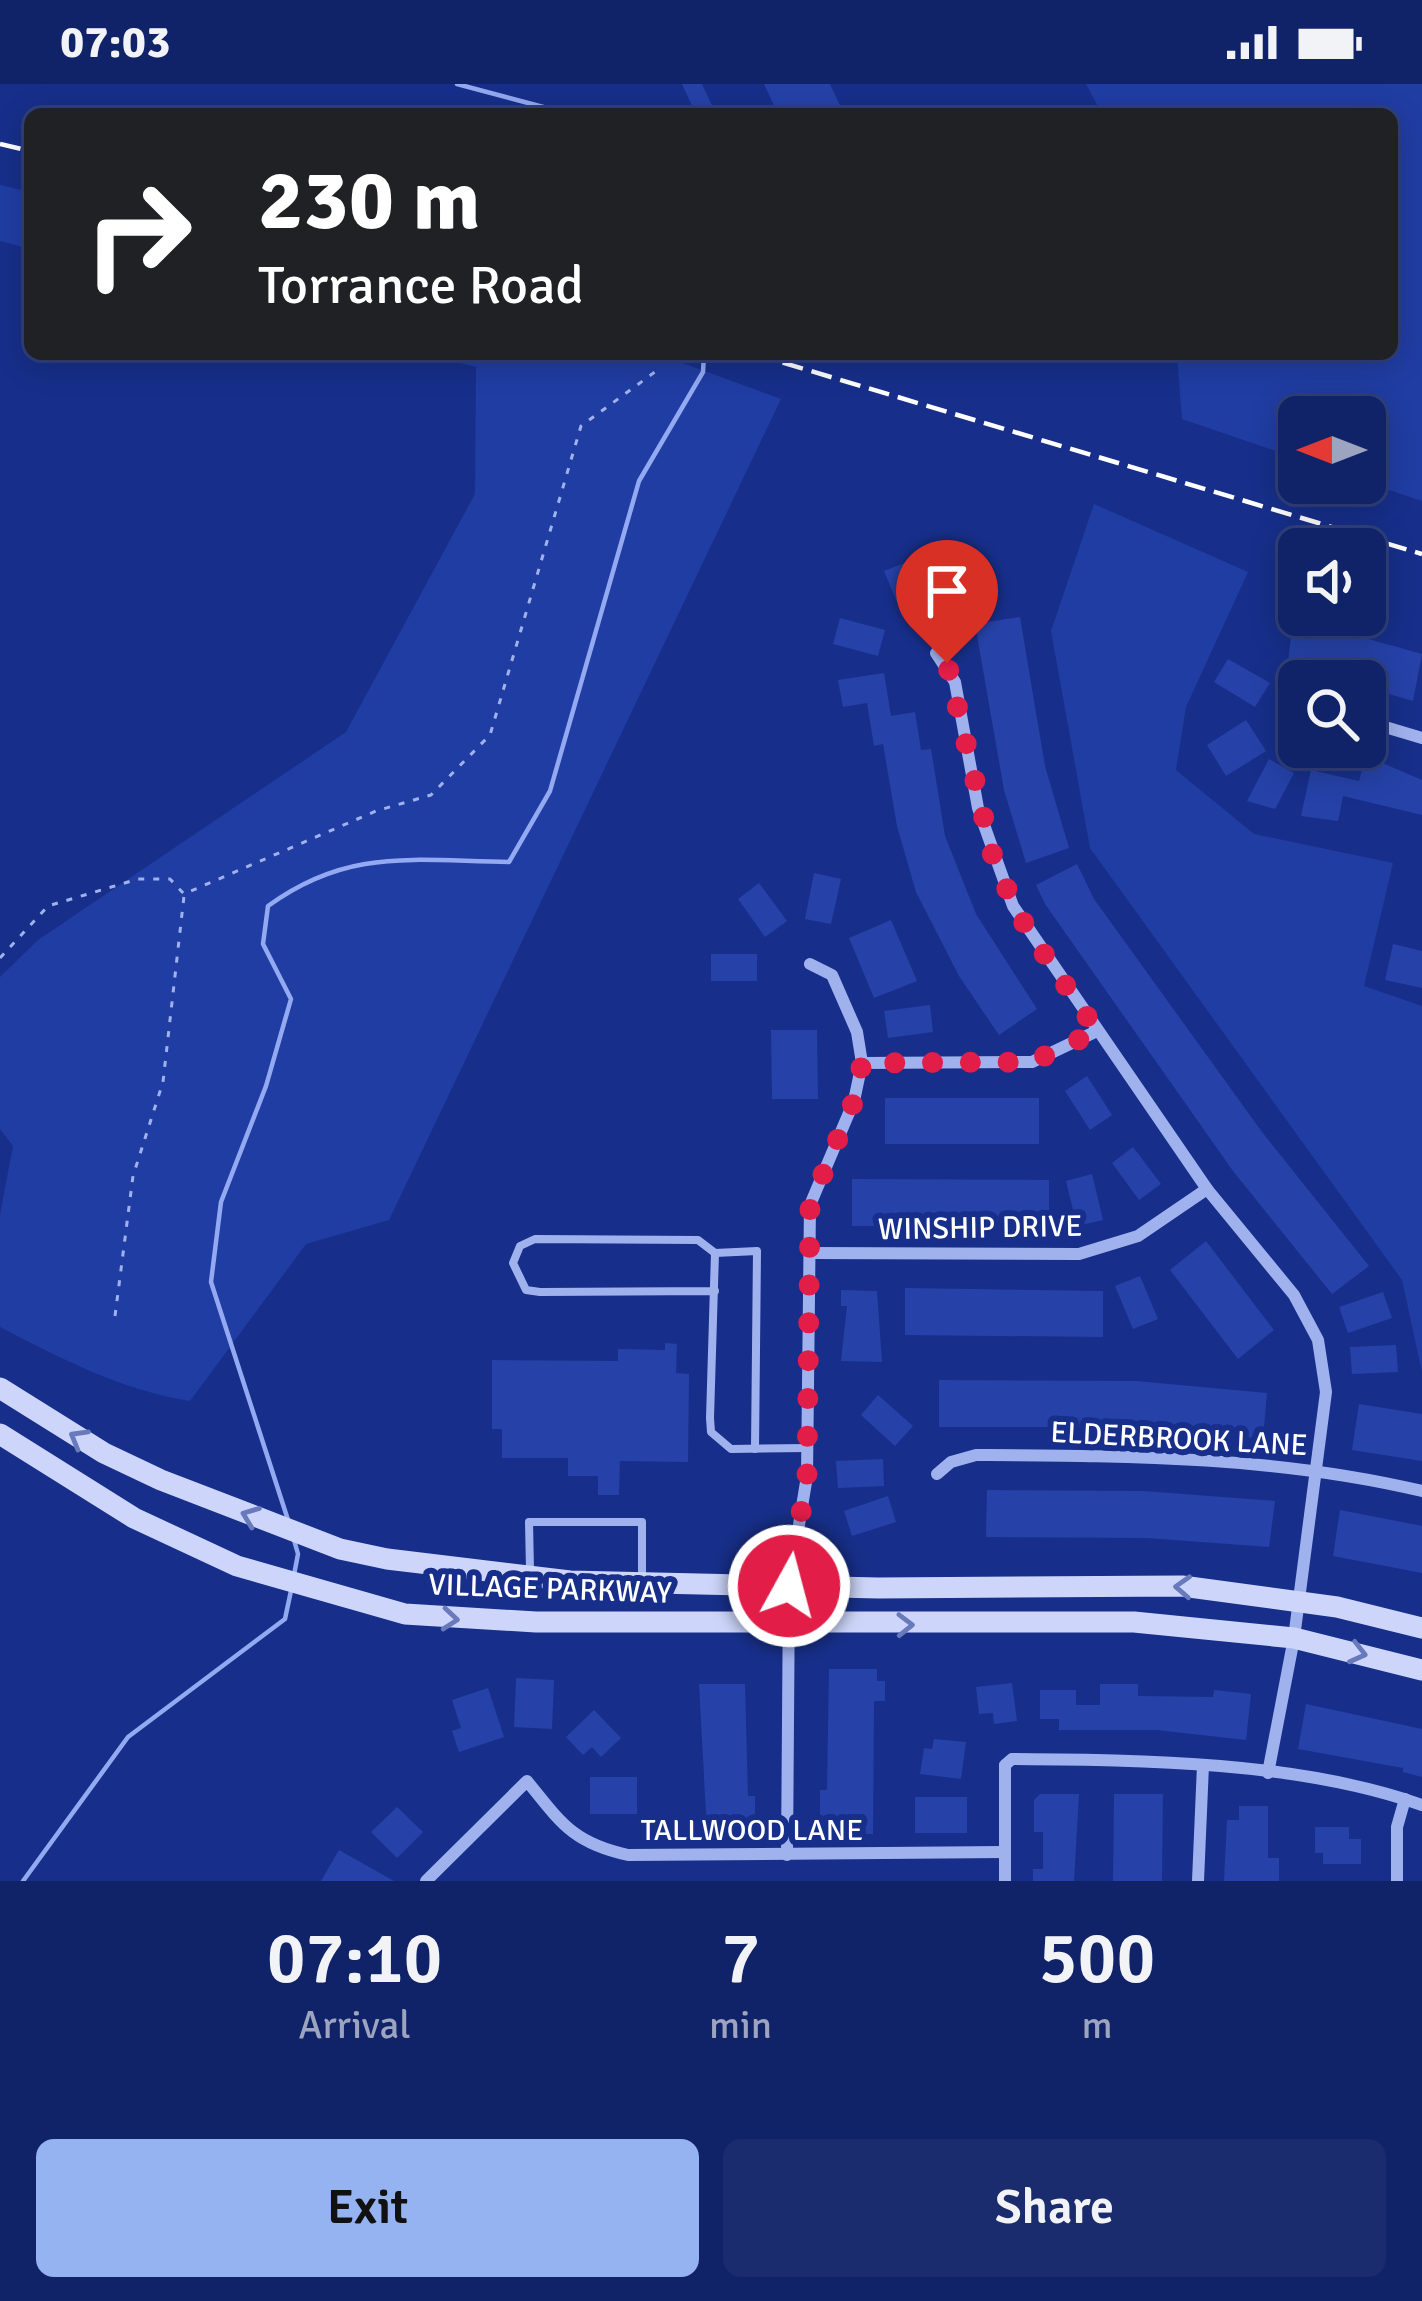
<!DOCTYPE html>
<html lang="en">
<head>
<meta charset="utf-8">
<style>
  body { margin:0; font-family:Signika,sans-serif; background:#1a2b6e; color:#f1f3f6; height:100vh; display:flex; flex-direction:column; font-size:45px; white-space:nowrap }
  * { box-sizing:border-box; margin:0 }
  p { font-size:39px; color:#9ca4c0 }
  .icon { flex:none; width:66px; height:66px; fill:none; stroke:currentColor; stroke-width:2; stroke-linecap:round; stroke-linejoin:round }
  .map { position:relative; height:1797px; overflow:hidden }
  .sheet { display:flex; flex-direction:column; background:#112368; flex:1 }
  .sheet>* { flex:none }
  .hud { position:absolute; left:24px; top:24px; width:1374px; height:252px; border-radius:18px; box-shadow:0 6px 30px #0003,0 0 0 3px #30407c; background:#202124; color:#fff; overflow:hidden }
  .needle { width:78px; rotate:270deg }
  .controls { position:absolute; left:1278px; top:312px; display:grid; gap:24px }
  .controls a { display:grid; place-items:center; width:108px; height:108px; border-radius:18px; background:#112368; box-shadow:0 6px 30px #0003,0 0 0 3px #30407c; font-size:60px }
  .pin { position:absolute; display:grid; place-items:center; width:102px; height:102px; color:#fff; margin:-123px -51px; border-radius:50% 50% 50% 0; rotate:-45deg; box-shadow:0 0 12px #0007 }
  .pin .icon { rotate:45deg }
  .me { position:absolute; width:132px; margin:-66px; rotate:7deg; stroke-linejoin:round; filter:drop-shadow(0 0 9px #0008) }
  .turn { display:flex; align-items:center; gap:42px; height:252px; padding:0 36px; font-size:54px }
  .turn .icon { width:156px; height:156px; stroke-width:2.5 }
  .turn b { display:block; font-size:84px; line-height:102px }
  .eta { display:flex; justify-content:space-evenly; align-items:center; height:204px; text-align:center }
  .eta b { font-size:72px; font-weight:600; line-height:84px }
  .cta { display:flex; gap:24px; margin-top:auto; padding:24px 36px }
  .cta a { flex:1; height:138px; border-radius:18px; background:#95b2f1; color:#111; font-size:48px; font-weight:600; line-height:138px; text-align:center }
  .cta a+a { background:#1a2b6e; color:#f1f3f6 }
  .status { display:flex; justify-content:space-between; align-items:center; height:84px; padding:0 60px; background:#112368; direction:ltr }
  .status svg { height:33px; fill:currentColor }
  .map>svg:first-child { display:block }
  .green { fill:#203da3 }
  .lines { fill:none; stroke-linecap:round; stroke-linejoin:round }
  .stream { stroke:#93a9f1; stroke-width:4.5 }
  .building { fill:#2642a8 }
  .path { stroke:#a0b2ee; stroke-width:3; stroke-dasharray:6 9; stroke-linecap:butt }
  .service { stroke:#a0b2ee; stroke-width:8 }
  .minor { stroke:#a0b2ee; stroke-width:12 }
  .secondary { stroke:#cdd6fa; stroke-width:21 }
  .rail { stroke:#fff; stroke-width:4.5; stroke-dasharray:21 9; stroke-linecap:butt }
  .oneway { stroke:#697abc }
  .route { stroke:#e11d48; stroke-width:21; stroke-dasharray:0 37.8 }
  .labels { text-anchor:middle; dominant-baseline:central; stroke-width:12; stroke-linejoin:round; paint-order:stroke }
  .street-label { font-size:30px; fill:#fff; stroke:#172f8a }
</style>
</head>
<body>
<div class="status"><b>07:03</b><svg viewBox="0 0 49 12"><path d="M0 12V9h3v3zM5 12V6h3v6zM10 12V3h3v9zM15 12V0h3v12zM26 1h20v11H26zM47 4h2v5h-2z"/></svg></div>
<div class="map">
<svg width="1422" height="1797" viewBox="0 0 1422 1797">
  <rect width="100%" height="100%" fill="#172f8a"/>
  <!-- green -->
  <g class="green">
    <path d="M 1086,0 L 1422,0 L 1422,417 L 1365,398 L 1365,333 L 1299,333 L 1299,375 L 1182,335 L 1177,270 L 1392,270 L 1392,30 L 1102,30 Z"/>
    <path d="M 0,101 L 30,108 L 30,165 L 0,157 Z"/>
    <path d="M 427,270 L 658,270 L 781,315 L 389,1136 L 306,1160 L 190,1317 C 121,1306 62,1275 0,1243 L 0,1131 L 13,1062 L 0,1045 L 0,893 L 38,856 L 346,648 L 475,410 L 476,283 Z"/>
    <path d="M 1094,420 L 1248,488 L 1186,623 L 1176,686 L 1254,750 L 1393,779 L 1364,902 L 1422,922 L 1422,1288 L 1402,1196 L 1090,764 L 1051,547 Z"/>
  </g>
  <g class="lines">
    <!-- stream -->
    <g class="stream">
      <path d="M 457,0 L 547,24 L 554,30"/>
      <path d="M 289,1439 L 211,1198 L 221,1118 L 266,1002 L 291,915 L 263,860 L 268,822 C 349,763 414,777 509,778 L 550,707 L 639,397 L 703,288 L 704,270"/>
      <path d="M 294,1491 L 298,1470 L 294,1456"/>
      <path d="M 23,1797 L 128,1653 L 285,1535 L 292,1502"/>
    </g>
  </g>
  <!-- building -->
  <g class="building">
    <path d="M 682,0 L 702,0 L 716,30 L 696,30 Z"/>
    <path d="M 764,0 L 830,0 L 844,30 L 778,30 Z"/>
    <path d="M 909,477 L 926,520 L 902,530 L 884,487 Z"/>
    <path d="M 1318,531 L 1317,539 L 1329,544 L 1422,570 L 1413,617 L 1365,603 L 1365,597 L 1334,595 L 1337,584 L 1288,579 L 1293,533 Z"/>
    <path d="M 1020,533 L 1045,682 L 1069,764 L 1026,779 L 1004,706 L 975,540 Z"/>
    <path d="M 840,534 L 885,546 L 878,572 L 833,560 Z"/>
    <path d="M 1228,575 L 1270,599 L 1255,623 L 1214,598 Z"/>
    <path d="M 884,589 L 891,632 L 915,628 L 921,666 L 931,665 L 945,752 L 976,830 L 1037,925 L 999,951 L 959,892 L 916,808 L 897,742 L 883,660 L 874,662 L 867,619 L 843,623 L 838,596 Z"/>
    <path d="M 1246,636 L 1266,667 L 1226,692 L 1207,661 Z"/>
    <path d="M 1366,672 L 1422,696 L 1422,731 L 1343,712 L 1338,737 L 1301,732 L 1311,686 L 1359,697 Z"/>
    <path d="M 1269,675 L 1294,689 L 1275,725 L 1247,717 Z"/>
    <path d="M 1077,780 L 1094,815 L 1262,1048 L 1369,1182 L 1332,1210 L 1233,1087 L 1045,820 L 1036,801 Z"/>
    <path d="M 814,789 L 841,795 L 831,840 L 805,835 Z"/>
    <path d="M 759,799 L 787,837 L 765,853 L 738,815 Z"/>
    <path d="M 891,836 L 917,897 L 874,914 L 849,854 Z"/>
    <path d="M 1393,860 L 1422,867 L 1422,904 L 1385,896 Z"/>
    <rect x="711" y="870" width="46" height="27"/>
    <path d="M 930,921 L 933,948 L 888,954 L 884,927 Z"/>
    <path d="M 771,946 L 817,946 L 818,1015 L 772,1015 Z"/>
    <path d="M 1087,992 L 1112,1031 L 1090,1046 L 1065,1007 Z"/>
    <rect x="885" y="1014" width="154" height="46"/>
    <path d="M 1133,1063 L 1161,1100 L 1139,1116 L 1112,1079 Z"/>
    <path d="M 1092,1090 L 1103,1136 L 1077,1142 L 1066,1097 Z"/>
    <path d="M 852,1095 L 1049,1096 L 1049,1142 L 852,1142 Z"/>
    <path d="M 1206,1157 L 1274,1246 L 1238,1275 L 1170,1186 Z"/>
    <path d="M 1140,1192 L 1158,1235 L 1133,1245 L 1115,1202 Z"/>
    <path d="M 905,1204 L 1103,1207 L 1103,1253 L 905,1251 Z"/>
    <path d="M 841,1206 L 877,1207 L 882,1278 L 841,1277 L 847,1222 L 841,1222 Z"/>
    <path d="M 1383,1208 L 1392,1234 L 1348,1249 L 1339,1223 Z"/>
    <path d="M 665,1259 L 677,1260 L 676,1289 L 689,1290 L 688,1378 L 620,1377 L 619,1411 L 598,1411 L 598,1392 L 568,1392 L 568,1374 L 502,1374 L 502,1345 L 492,1345 L 492,1276 L 618,1277 L 618,1265 L 665,1266 Z"/>
    <path d="M 1396,1261 L 1398,1288 L 1352,1290 L 1350,1263 Z"/>
    <path d="M 939,1296 L 1136,1297 L 1267,1309 L 1263,1355 L 1152,1343 L 939,1343 Z"/>
    <path d="M 878,1311 L 913,1342 L 895,1362 L 861,1331 Z"/>
    <path d="M 1359,1320 L 1422,1330 L 1422,1377 L 1352,1366 Z"/>
    <path d="M 883,1375 L 884,1402 L 838,1404 L 836,1377 Z"/>
    <path d="M 987,1406 L 1143,1407 L 1275,1417 L 1269,1463 L 1147,1454 L 986,1453 Z"/>
    <path d="M 888,1412 L 896,1438 L 852,1452 L 844,1427 Z"/>
    <path d="M 1340,1426 L 1422,1442 L 1422,1489 L 1333,1472 Z"/>
    <path d="M 829,1585 L 877,1585 L 877,1597 L 885,1597 L 885,1617 L 874,1617 L 873,1750 L 820,1750 L 820,1706 L 827,1706 Z"/>
    <path d="M 516,1594 L 554,1596 L 552,1645 L 514,1643 Z"/>
    <path d="M 1012,1599 L 1017,1637 L 994,1640 L 993,1629 L 979,1630 L 976,1603 Z"/>
    <path d="M 699,1600 L 745,1600 L 748,1712 L 755,1712 L 755,1748 L 707,1748 Z"/>
    <path d="M 1100,1600 L 1138,1600 L 1138,1612 L 1213,1613 L 1214,1606 L 1251,1610 L 1246,1656 L 1157,1646 L 1059,1646 L 1059,1635 L 1040,1635 L 1040,1606 L 1076,1606 L 1076,1621 L 1100,1621 Z"/>
    <path d="M 488,1604 L 504,1653 L 459,1668 L 452,1647 L 461,1644 L 452,1616 Z"/>
    <path d="M 1306,1620 L 1422,1645 L 1422,1693 L 1403,1688 L 1403,1684 L 1298,1665 Z"/>
    <path d="M 594,1626 L 621,1654 L 601,1673 L 592,1663 L 583,1671 L 566,1653 Z"/>
    <path d="M 934,1655 L 966,1658 L 961,1695 L 920,1690 L 924,1664 L 932,1665 Z"/>
    <rect x="590" y="1693" width="47" height="37"/>
    <path d="M 1040,1710 L 1079,1710 L 1074,1797 L 1033,1797 L 1033,1785 L 1043,1785 L 1043,1748 L 1034,1748 L 1034,1716 Z"/>
    <path d="M 1114,1710 L 1163,1710 L 1162,1797 L 1113,1797 Z"/>
    <rect x="915" y="1713" width="52" height="36"/>
    <path d="M 1239,1722 L 1268,1722 L 1268,1774 L 1279,1774 L 1279,1797 L 1224,1797 L 1227,1736 L 1239,1736 Z"/>
    <path d="M 397,1723 L 423,1748 L 397,1774 L 371,1748 Z"/>
    <path d="M 1315,1743 L 1349,1743 L 1349,1755 L 1361,1755 L 1361,1780 L 1323,1780 L 1323,1769 L 1315,1769 Z"/>
    <path d="M 339,1766 L 394,1797 L 321,1797 Z"/>
  </g>
  <g class="lines">
    <!-- path -->
    <g class="path">
      <path d="M 0,874 L 48,822 L 138,795 L 170,795 L 184,810 L 376,727 L 431,711 L 490,651 L 581,342 L 659,285"/>
      <path d="M 115,1232 L 133,1092 L 163,998 L 184,812"/>
    </g>
    <!-- service -->
    <g class="service">
      <path d="M 715,1169 L 757,1167 L 755,1365"/>
      <path d="M 715,1207 L 540,1208 L 526,1206 L 513,1179 L 520,1162 L 535,1155 L 698,1156 L 715,1169 L 710,1334 L 711,1348 L 731,1365 L 807,1364"/>
      <path d="M 530,1486 L 529,1438 L 642,1438 L 642,1496"/>
    </g>
    <!-- minor -->
    <g class="minor">
      <path d="M 936,569 L 955,598 L 978,724 L 1013,822 L 1207,1105 L 1294,1211 L 1318,1256 L 1326,1308 L 1294,1554 L 1268,1689"/>
      <path d="M 1365,637 L 1422,654"/>
      <path d="M 862,979 L 1032,978 L 1097,947"/>
      <path d="M 809,1169 L 1079,1170 L 1138,1152 L 1207,1105"/>
      <path d="M 937,1390 L 951,1378 L 976,1371 C 1126,1372 1275,1372 1422,1407"/>
      <path d="M 787,1771 L 789,1502 L 807,1392 L 810,1121 L 854,1017 L 862,979 L 857,948 L 832,891 L 810,880"/>
      <path d="M 426,1797 L 527,1697 C 561,1739 573,1759 628,1771 L 1005,1768"/>
      <path d="M 1005,1797 L 1005,1681 L 1012,1675 C 1142,1676 1298,1677 1422,1721"/>
      <path d="M 1198,1797 L 1203,1681"/>
      <path d="M 1397,1797 L 1397,1743 L 1405,1715"/>
    </g>
    <!-- secondary -->
    <g class="secondary">
      <path d="M 0,1304 L 104,1369 L 161,1396 L 340,1465 L 387,1475 L 570,1497 L 878,1504 L 1182,1502 L 1337,1523 L 1422,1544"/>
      <path d="M 0,1350 L 134,1434 L 237,1482 L 405,1530 L 536,1538 L 1134,1538 L 1294,1554 L 1422,1586"/>
    </g>
    <!-- rail -->
    <g class="rail">
      <path d="M 0,60 L 30,67"/>
      <path d="M 754,270 L 1422,470"/>
    </g>
  </g>
  <!-- one-way arrows -->
  <defs><path id="oneway-chevron" d="M-2-3.5L2.5 0L-2 3.5" fill="none" stroke-width="1.6" stroke-linecap="round" stroke-linejoin="round" transform="scale(3)"/></defs>
  <g class="oneway">
    <use href="#oneway-chevron" transform="translate(78 1354) rotate(-150)"/>
    <use href="#oneway-chevron" transform="translate(250 1432) rotate(-159)"/>
    <use href="#oneway-chevron" transform="translate(1183 1503) rotate(-177)"/>
    <use href="#oneway-chevron" transform="translate(450 1535) rotate(5)"/>
    <use href="#oneway-chevron" transform="translate(905 1541) rotate(-1)"/>
    <use href="#oneway-chevron" transform="translate(1358 1569) rotate(14)"/>
  </g>
  <g class="lines">
    <!-- route -->
    <path class="route" d="M 789,1502 L 807,1392 L 810,1121 L 854,1017 L 862,979 L 1032,978 L 1097,947 L 1027,845 L 995,781 L 947,579"/>
  </g>
  <g class="labels">
    <!-- street labels -->
    <g class="street-label">
      <text transform="translate(980 1144) rotate(-1)">WINSHIP DRIVE</text>
      <text transform="translate(1179 1355) rotate(3)">ELDERBROOK LANE</text>
      <text transform="translate(550 1505) rotate(2)">VILLAGE PARKWAY</text>
      <text x="752" y="1746">TALLWOOD LANE</text>
    </g>
  </g>
</svg>
<div class="controls">
<a><svg class="needle" viewBox="-14 -14 28 28"><path d="M0-13l5 13h-10z" fill="#e53935"/><path d="M0 13l5-13h-10z" fill="#9ca4c0"/></svg></a>
<a><svg class="icon" aria-label="sound" viewBox="0 0 24 24"><path d="M4 9h4l5-4v14l-5-4H4zM17 9q2 3 0 6"/></svg></a>
<a><svg class="icon" aria-label="search" viewBox="0 0 24 24"><circle cx="10" cy="10" r="6"/><path d="M15 15l6 6"/></svg></a>
</div>
<div class="pin" style="left:947px;top:579px;background:#d93025"><svg class="icon" aria-label="arrive" viewBox="0 0 24 24"><path d="M6 21V4h12l-3 4 3 4H6"/></svg></div>
<svg class="me" style="left:789px;top:1502px" viewBox="-20 -20 40 40"><circle r="17" fill="#e11d48" stroke="#fff" stroke-width="3"/><path d="M0-11L8 9 0 5-8 9z" fill="#fff"/></svg>
<div class="hud">
<div class="turn"><svg class="icon" aria-label="right" viewBox="0 0 24 24"><path d="M7 20v-9h11M14 6l5 5-5 5"/></svg><div><b>230 m</b>Torrance Road</div></div>
</div>
</div>
<section class="sheet">
<div class="eta">
<div><b>07:10</b><p>Arrival</p></div>
<div><b>7</b><p>min</p></div>
<div><b>500</b><p>m</p></div>
</div>
<div class="cta"><a>Exit</a><a>Share</a></div>
</section>
</body>
</html>
